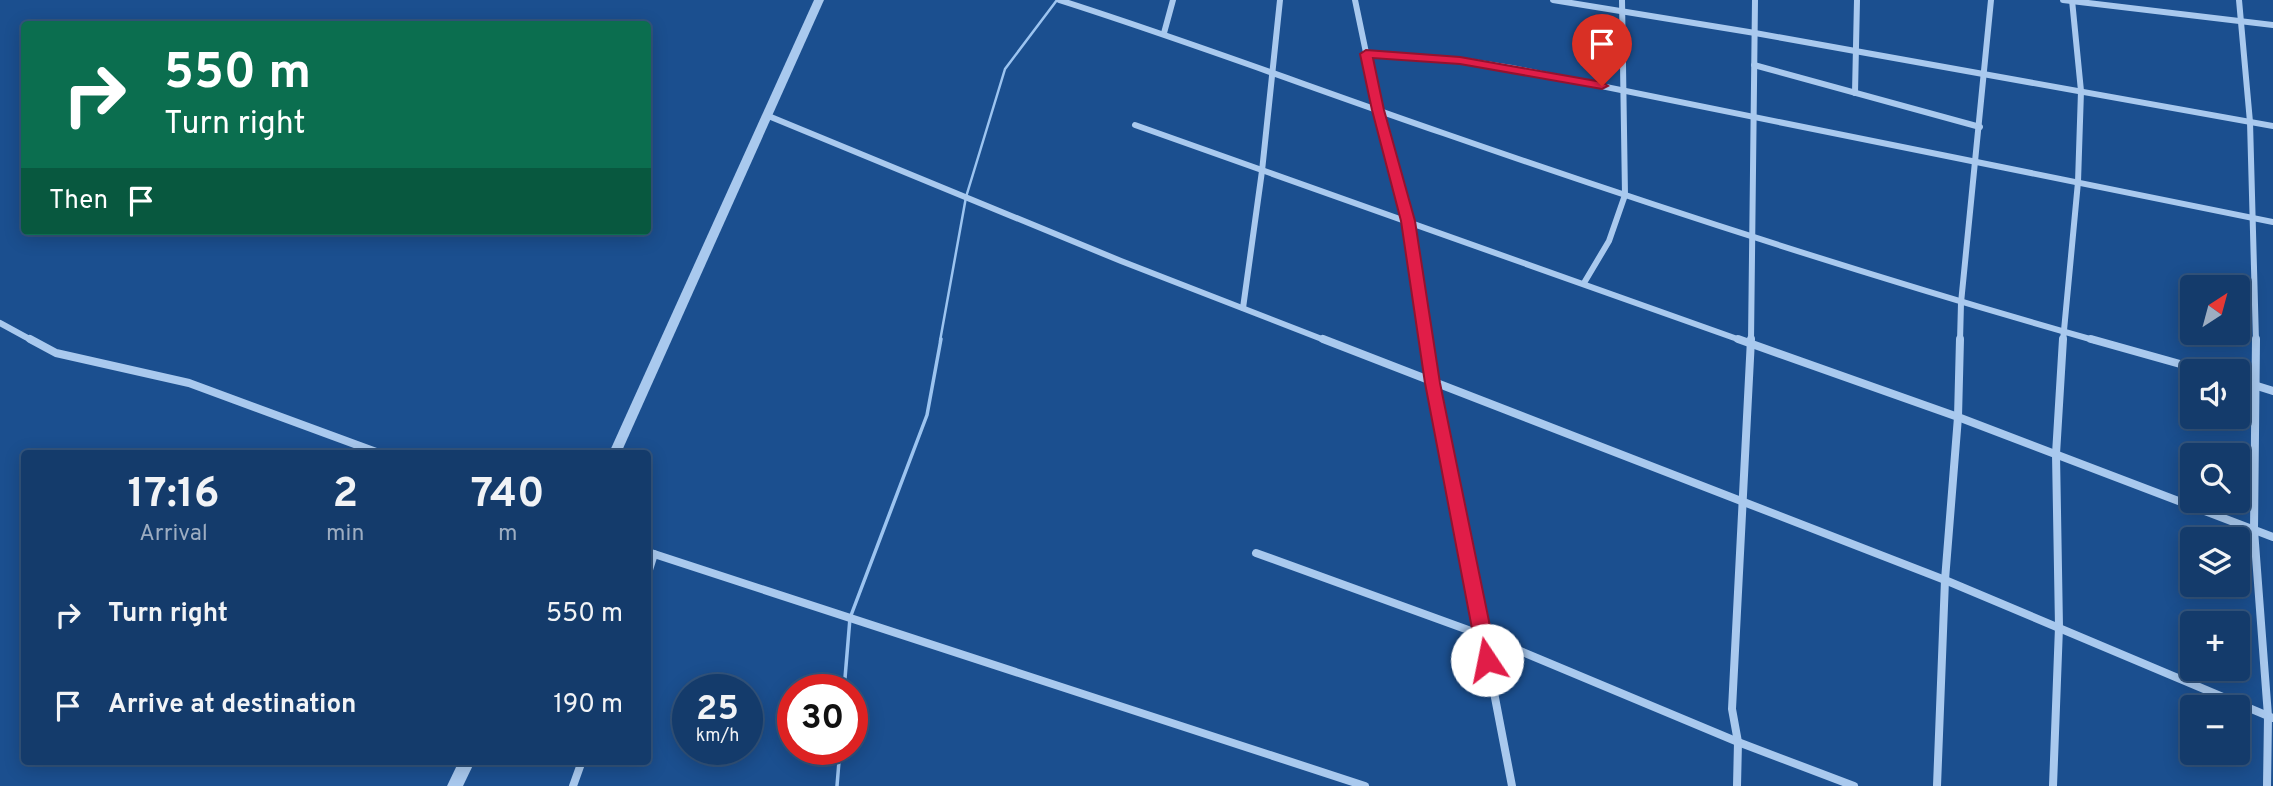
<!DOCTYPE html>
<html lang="en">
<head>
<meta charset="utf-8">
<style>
  body { margin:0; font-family:Overpass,sans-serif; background:#1d4271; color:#f1f3f6; height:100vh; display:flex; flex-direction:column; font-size:26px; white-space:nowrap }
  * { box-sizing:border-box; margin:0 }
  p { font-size:23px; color:#9dadc1 }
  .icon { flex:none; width:38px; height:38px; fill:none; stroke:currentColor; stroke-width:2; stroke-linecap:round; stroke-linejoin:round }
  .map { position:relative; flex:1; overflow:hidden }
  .drawer { position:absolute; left:21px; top:450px; width:630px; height:315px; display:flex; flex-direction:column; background:#143b6b; border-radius:7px; box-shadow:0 4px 18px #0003,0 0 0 2px #33557e }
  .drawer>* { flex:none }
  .banner { position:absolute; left:21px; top:21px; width:630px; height:214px; border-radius:7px; box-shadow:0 4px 18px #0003,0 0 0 2px #33557e; background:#0b6e4f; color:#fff; overflow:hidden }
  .needle { width:46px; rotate:36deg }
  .fabs { position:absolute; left:2180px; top:275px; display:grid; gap:14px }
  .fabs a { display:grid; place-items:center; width:70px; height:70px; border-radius:7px; background:#143b6b; box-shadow:0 4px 18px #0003,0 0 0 2px #33557e; font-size:35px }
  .speed { position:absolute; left:672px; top:674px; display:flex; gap:14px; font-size:35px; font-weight:700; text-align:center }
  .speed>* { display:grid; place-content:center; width:91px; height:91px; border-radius:50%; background:#143b6b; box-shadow:0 4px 18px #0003,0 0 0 2px #33557e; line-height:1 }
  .speed small { font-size:18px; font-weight:400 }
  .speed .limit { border:10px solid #d22; background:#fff; color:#111 }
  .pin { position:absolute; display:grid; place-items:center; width:60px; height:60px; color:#fff; margin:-72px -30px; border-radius:50% 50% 50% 0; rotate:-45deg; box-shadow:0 0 7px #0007 }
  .pin .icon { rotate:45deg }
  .me { position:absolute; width:77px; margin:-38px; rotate:349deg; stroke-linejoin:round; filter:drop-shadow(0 0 5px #0008) }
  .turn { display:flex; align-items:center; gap:24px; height:147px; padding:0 28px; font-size:32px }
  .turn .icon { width:91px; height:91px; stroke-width:2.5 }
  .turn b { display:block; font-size:49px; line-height:60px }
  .then { display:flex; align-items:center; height:66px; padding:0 28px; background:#0003; gap:14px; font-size:26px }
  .eta { display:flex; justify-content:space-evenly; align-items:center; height:119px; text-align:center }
  .eta b { font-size:42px; font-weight:700; line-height:49px }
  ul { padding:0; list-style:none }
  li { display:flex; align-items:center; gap:21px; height:91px; padding:0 28px }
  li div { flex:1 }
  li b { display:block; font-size:26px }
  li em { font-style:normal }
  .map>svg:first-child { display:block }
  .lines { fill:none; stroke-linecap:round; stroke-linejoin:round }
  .stream-far1 { stroke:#9cc4f0; stroke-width:2.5 }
  .stream { stroke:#9cc4f0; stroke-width:3.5 }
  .minor-far1 { stroke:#a9c9ee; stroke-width:6 }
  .minor { stroke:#a9c9ee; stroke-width:8 }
  .tertiary { fill:#a9c9ee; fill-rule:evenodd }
  .route { fill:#e11d48; stroke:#92132f; stroke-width:2 }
</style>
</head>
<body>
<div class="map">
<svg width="2273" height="786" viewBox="0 0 2273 786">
  <rect width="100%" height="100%" fill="#1b4f8f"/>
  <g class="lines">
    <!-- stream-far1 -->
    <path class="stream-far1" d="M 940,341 L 966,197 L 1005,69 L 1057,0"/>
    <!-- stream -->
    <g class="stream">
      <path d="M 844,690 L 850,618 L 927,415 L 941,339"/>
      <path d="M 837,786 L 840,749"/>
    </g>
    <!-- minor-far1 -->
    <g class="minor-far1">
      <path d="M 1059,0 C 1188,41 1315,89 1443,133 C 1659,208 1877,279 2097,341"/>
      <path d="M 1355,0 L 1378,110 L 1408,221 L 1426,341"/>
      <path d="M 1553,0 L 1755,33 L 2273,126"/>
      <path d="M 2063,0 L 2273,25"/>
      <path d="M 2239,0 L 2250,122 L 2256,341"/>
      <path d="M 1164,33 L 1173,0"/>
      <path d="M 1366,54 L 1460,60 L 1512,68 L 2273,222"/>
      <path d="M 1754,65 L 1980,127"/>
      <path d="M 1855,93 L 1857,0"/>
      <path d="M 766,115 L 1121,261 L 1327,341"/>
      <path d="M 1135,125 L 1743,341"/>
      <path d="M 1584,283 L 1609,241 L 1625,195 L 1622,0"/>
      <path d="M 1243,308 L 1262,171 L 1280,0"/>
      <path d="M 0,323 L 33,341"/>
      <path d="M 1751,341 L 1755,0"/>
      <path d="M 1960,341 L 1961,303 L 1991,0"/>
      <path d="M 2063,341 L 2078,182 L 2081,91 L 2072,0"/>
    </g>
    <!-- minor -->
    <g class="minor">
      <path d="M 30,339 L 56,353 L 189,383 L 379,453"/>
      <path d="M 1323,339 L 1945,580 L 2273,718"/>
      <path d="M 1426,339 L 1512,786"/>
      <path d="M 1738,339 L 1958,417 L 2273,537"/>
      <path d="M 2091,339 L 2205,371"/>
      <path d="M 2256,339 L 2254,530 L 2268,716 L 2267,786"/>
      <path d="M 2238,380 L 2273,391"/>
      <path d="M 648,552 L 1365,786"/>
      <path d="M 1256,553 L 1482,635 L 1738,742 L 1854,786"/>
      <path d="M 648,573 L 654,554"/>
      <path d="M 573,786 L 582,761"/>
      <path d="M 1737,786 L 1738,742 L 1732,709 L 1751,339"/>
      <path d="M 1937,786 L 1945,580 L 1958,417 L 1960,339"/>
      <path d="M 2053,786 L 2059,627 L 2056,454 L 2063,339"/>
    </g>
    <!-- tertiary -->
    <g class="tertiary">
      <path d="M 814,0 L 824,0 L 621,453 L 609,453 Z"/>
      <path d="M 459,761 L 475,761 L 463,786 L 447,786 Z"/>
    </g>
  </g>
  <!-- route -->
  <path class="route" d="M 1366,50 L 1460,57 L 1602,82 L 1608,86 L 1602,89 L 1460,64 L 1373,58 L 1384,110 L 1415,221 L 1440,383 L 1497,660 L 1494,666 L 1487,669 L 1481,666 L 1478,660 L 1425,383 L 1401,221 L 1372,110 L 1360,54 Z"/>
</svg>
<div class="fabs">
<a><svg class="needle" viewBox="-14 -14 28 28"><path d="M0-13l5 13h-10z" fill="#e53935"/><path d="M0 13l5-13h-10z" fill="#9dadc1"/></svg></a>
<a><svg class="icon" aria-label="sound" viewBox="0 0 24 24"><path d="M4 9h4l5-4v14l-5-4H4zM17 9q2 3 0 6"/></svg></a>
<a><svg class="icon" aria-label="search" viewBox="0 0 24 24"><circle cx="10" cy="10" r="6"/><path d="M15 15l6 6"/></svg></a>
<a><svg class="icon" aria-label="layers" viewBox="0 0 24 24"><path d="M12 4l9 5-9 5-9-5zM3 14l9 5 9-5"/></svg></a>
<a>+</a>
<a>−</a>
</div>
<div class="speed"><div>25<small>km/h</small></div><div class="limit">30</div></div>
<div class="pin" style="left:1602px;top:86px;background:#d93025"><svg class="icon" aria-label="arrive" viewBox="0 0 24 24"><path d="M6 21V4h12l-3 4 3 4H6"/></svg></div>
<svg class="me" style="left:1487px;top:660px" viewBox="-20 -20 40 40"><circle r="19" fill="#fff"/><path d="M0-13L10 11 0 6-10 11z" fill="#e11d48"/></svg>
<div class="banner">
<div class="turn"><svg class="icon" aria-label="right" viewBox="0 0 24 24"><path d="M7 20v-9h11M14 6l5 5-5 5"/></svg><div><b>550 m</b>Turn right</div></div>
<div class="then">Then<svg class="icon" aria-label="arrive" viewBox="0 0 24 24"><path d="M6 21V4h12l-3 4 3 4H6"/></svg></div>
</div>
<section class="drawer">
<div class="eta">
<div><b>17:16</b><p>Arrival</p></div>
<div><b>2</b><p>min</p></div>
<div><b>740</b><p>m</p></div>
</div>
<ul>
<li><svg class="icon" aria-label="right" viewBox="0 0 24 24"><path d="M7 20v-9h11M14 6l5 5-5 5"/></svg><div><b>Turn right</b></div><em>550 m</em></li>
<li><svg class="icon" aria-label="arrive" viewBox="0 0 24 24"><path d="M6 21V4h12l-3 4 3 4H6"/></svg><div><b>Arrive at destination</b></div><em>190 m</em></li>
</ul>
</section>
</div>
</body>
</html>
